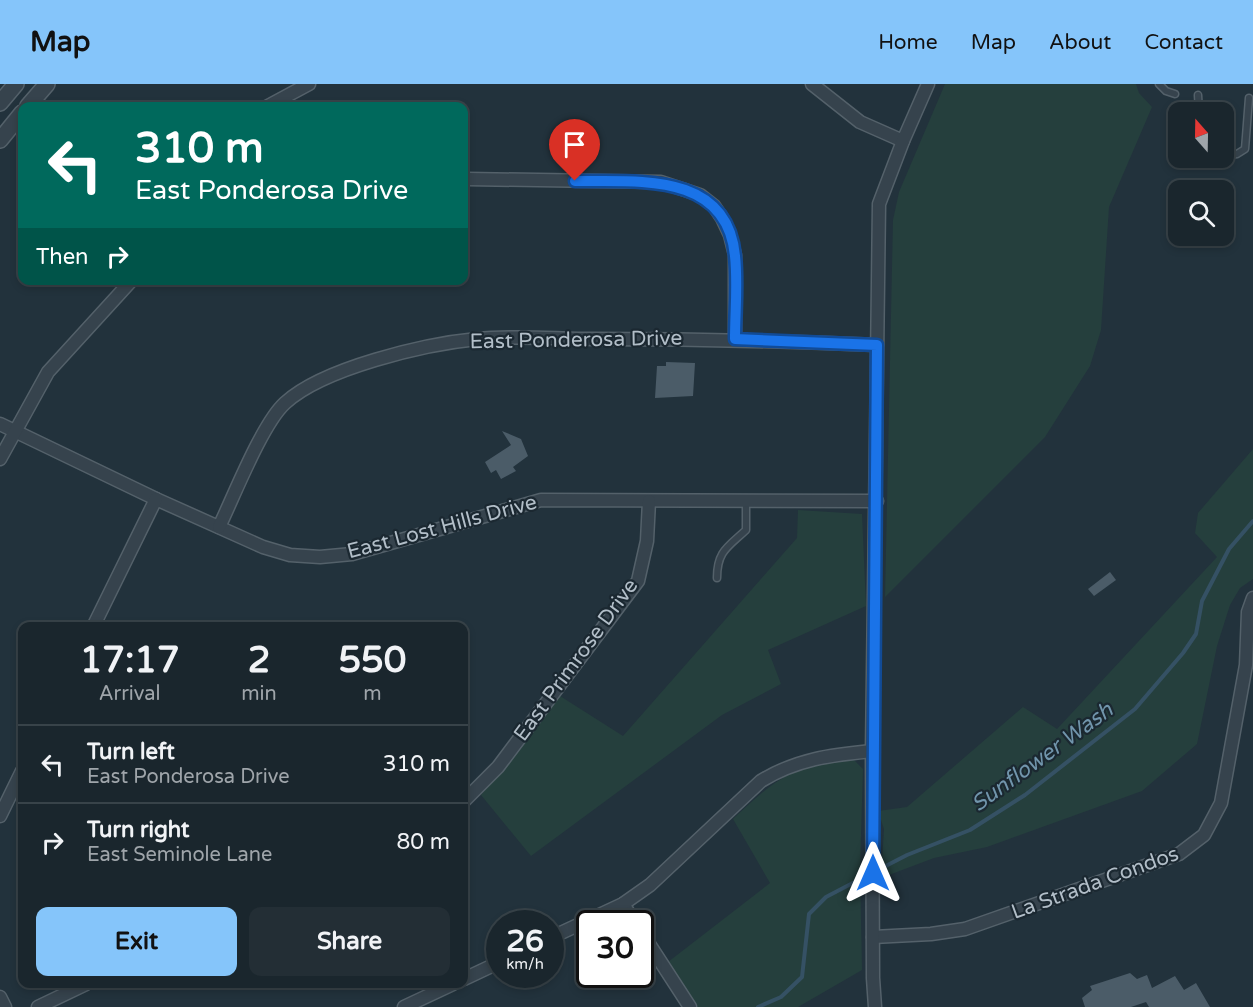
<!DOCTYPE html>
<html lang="en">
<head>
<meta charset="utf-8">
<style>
  body { margin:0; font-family:"Varela Round",sans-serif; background:#232e35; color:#f1f3f6; height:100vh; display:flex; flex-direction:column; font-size:22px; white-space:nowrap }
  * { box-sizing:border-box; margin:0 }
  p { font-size:20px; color:#9fa5aa }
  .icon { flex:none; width:33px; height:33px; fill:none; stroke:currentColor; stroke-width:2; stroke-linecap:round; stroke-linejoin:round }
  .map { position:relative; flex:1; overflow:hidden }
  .drawer { position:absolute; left:18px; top:538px; width:450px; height:366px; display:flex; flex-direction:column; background:#1a262d; border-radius:12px; box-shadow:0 3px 9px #0003,0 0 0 2px #384349 }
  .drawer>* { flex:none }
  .top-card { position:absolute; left:18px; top:18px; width:450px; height:183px; border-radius:12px; box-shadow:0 3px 9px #0003,0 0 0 2px #384349; background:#00695c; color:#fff; overflow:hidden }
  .needle { width:39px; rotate:340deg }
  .fabs { position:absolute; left:1168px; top:18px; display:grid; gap:12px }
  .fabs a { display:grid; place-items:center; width:66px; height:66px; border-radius:12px; background:#1a262d; box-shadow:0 3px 9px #0003,0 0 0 2px #384349; font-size:30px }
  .speed { position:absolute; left:486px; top:826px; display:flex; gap:12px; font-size:30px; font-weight:700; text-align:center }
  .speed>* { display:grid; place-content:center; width:78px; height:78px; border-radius:50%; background:#1a262d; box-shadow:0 3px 9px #0003,0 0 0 2px #384349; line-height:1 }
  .speed small { font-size:15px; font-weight:400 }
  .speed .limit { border:3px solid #111; border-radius:9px; background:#fff; color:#111 }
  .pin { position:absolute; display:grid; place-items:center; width:51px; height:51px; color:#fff; margin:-62px -26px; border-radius:50% 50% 50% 0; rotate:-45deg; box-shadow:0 0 6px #0007 }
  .pin .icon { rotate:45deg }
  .me { position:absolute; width:66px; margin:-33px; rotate:0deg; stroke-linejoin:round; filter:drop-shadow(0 0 4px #0008) }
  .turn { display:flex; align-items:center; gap:21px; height:126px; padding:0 18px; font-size:27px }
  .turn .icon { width:78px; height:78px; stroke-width:2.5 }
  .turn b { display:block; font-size:42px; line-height:51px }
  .then { display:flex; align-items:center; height:57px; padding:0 18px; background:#0003; gap:12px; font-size:22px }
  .eta { display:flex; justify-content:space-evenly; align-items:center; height:102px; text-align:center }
  .eta b { font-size:36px; font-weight:700; line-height:42px }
  .button { display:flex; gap:12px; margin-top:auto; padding:12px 18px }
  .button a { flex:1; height:69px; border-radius:12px; background:#85c5fa; color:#111; font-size:24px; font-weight:700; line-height:69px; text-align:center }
  .button a+a { background:#232e35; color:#f1f3f6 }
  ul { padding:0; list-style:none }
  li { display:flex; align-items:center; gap:18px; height:78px; padding:0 18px; border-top:2px solid #384349 }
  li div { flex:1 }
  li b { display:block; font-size:22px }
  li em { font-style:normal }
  header { display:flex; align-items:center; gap:36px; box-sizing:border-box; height:84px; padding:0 30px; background:#85c5fa; color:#111 }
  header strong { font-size:28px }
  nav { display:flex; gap:33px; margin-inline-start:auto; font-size:21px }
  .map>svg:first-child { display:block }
  .green { fill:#253f3d }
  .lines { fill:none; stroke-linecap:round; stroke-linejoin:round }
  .stream { stroke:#355164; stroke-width:4 }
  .building { fill:#4b5c68 }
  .service-casing { stroke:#54616a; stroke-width:9 }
  .minor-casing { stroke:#54616a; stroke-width:15 }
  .tertiary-casing { stroke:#54616a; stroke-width:18 }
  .service { stroke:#36434d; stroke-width:6 }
  .minor { stroke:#36434d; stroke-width:12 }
  .tertiary { stroke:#36434d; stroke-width:15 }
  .route-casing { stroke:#114b97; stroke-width:15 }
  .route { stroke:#1a73e8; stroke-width:10 }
  .labels { text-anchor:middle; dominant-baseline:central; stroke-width:4.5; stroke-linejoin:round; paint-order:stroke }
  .street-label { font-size:21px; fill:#b2bec8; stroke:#1b2831 }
  .water-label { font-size:22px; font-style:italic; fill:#7195ac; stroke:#1b2831 }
</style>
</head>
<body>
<header>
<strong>Map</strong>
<nav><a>Home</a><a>Map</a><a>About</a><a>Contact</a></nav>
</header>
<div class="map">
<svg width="1253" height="923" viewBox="0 0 1253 923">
  <rect width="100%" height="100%" fill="#22323c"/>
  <!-- green -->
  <g class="green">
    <path d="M 945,0 L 1136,0 L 1139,9 L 1152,23 L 1109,123 L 1101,246 L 1090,282 L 1045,353 L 885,513 L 893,136 L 899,108 Z"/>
    <path d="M 1253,365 L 1253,495 L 1240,504 L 1230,521 L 1217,562 L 1197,660 L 1142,707 L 987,763 L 934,774 L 881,794 L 884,745 L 878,727 L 907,723 L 1023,623 L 1057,645 L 1217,473 L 1195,449 L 1198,429 Z"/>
    <path d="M 798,426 L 862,430 L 866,522 L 768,566 L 781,600 L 722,631 L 531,772 L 481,711 L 560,612 L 623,652 L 797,454 Z"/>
    <path d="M 839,676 L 854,676 L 863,685 L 860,784 L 862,886 L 798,923 L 698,923 L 668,878 L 770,799 L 733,735 C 772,699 786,685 839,676 Z"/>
  </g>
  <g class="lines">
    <!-- stream -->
    <g class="stream">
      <path d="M 876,787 L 907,771 L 970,746 L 1025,711 L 1135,625 L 1183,569 L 1196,550 L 1202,517 L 1229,465 L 1253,437"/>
      <path d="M 758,923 L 781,913 L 802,893 L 809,830 L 826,813 L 870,790"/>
    </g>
  </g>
  <!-- building -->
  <g class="building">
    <path d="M 666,278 L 695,279 L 693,312 L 655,314 L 657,282 L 666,282 Z"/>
    <path d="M 502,347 L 521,355 L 528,372 L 513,383 L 516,387 L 501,395 L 496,386 L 491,389 L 485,378 L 511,361 Z"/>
    <path d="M 1110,488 L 1116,496 L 1094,512 L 1088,505 Z"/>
    <path d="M 1130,889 L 1137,895 L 1147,891 L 1152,904 L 1175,892 L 1184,906 L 1196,899 L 1210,923 L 1149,923 L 1146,918 L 1131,923 L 1085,923 L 1082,914 L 1092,906 L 1090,902 Z"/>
  </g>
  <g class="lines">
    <defs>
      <g id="service">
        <path d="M 1159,0 L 1166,7 L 1175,10"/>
        <path d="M 1198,11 L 1199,28"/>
        <path d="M 1224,72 L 1237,70 L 1245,65 L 1249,14"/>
        <path d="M 717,494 C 717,467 728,463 746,446 L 746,417"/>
      </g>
      <g id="minor">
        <path d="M 812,0 L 860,38 L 903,57"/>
        <path d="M 268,22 L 309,0"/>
        <path d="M 468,95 L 661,98 L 700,111 L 714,122 L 722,134 L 730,151 L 735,171 L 735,255"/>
        <path d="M 0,340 L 156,415 L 263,463 L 290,471 L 320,473 L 352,470 L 541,416 L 877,417"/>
        <path d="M 0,375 L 48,288 L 132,196"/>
        <path d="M 219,443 C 234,412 262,340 285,319 C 323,284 425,260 477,255 C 515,251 557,255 595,255 C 689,255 783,257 877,261"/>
        <path d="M 93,543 L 156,415"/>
        <path d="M 464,717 L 498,683 L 638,497 L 647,457 L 649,417"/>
        <path d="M 0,732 L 22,687"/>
        <path d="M 623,820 L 636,840"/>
        <path d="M 640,846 L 690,923"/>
        <path d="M 873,853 L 931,850 L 965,845 L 1179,770 L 1204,751 L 1221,719 L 1246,581 L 1248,528 L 1253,514"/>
        <path d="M 550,854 L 623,820 L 650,801 L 761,697 C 797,675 831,671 872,667"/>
        <path d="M 464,895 L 500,878"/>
        <path d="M 0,913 L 5,923"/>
        <path d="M 38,923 L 86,900"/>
        <path d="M 404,923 L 453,900"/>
        <path d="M 875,923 L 873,894 L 872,667 L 879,120 L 903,57 L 928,0"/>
      </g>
      <g id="tertiary">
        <path d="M 0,19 L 16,0"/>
        <path d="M 28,22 L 47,0"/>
        <path d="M 0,56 L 22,29"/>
      </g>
    </defs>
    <!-- service casing -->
    <use href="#service" class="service-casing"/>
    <!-- minor casing -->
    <use href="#minor" class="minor-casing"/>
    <!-- tertiary casing -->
    <use href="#tertiary" class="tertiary-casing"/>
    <!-- service -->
    <use href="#service" class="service"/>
    <!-- minor -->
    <use href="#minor" class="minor"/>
    <!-- tertiary -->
    <use href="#tertiary" class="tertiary"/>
  </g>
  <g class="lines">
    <defs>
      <path id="route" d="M 575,97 C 637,98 727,87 735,172 C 738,199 735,228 735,255 L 877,261 L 873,789"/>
    </defs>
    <!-- route casing -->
    <use href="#route" class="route-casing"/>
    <!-- route -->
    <use href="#route" class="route"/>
  </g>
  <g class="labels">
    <!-- street labels -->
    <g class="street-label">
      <text transform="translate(576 256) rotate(-1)">East Ponderosa Drive</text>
      <text transform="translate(442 443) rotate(-15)">East Lost Hills Drive</text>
      <text transform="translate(576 576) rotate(-54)">East Primrose Drive</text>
      <text transform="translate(1095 799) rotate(-20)">La Strada Condos</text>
    </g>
    <!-- water labels -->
    <g class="water-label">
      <text transform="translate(1042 673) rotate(-36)">Sunflower Wash</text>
    </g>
  </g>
</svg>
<div class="fabs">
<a><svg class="needle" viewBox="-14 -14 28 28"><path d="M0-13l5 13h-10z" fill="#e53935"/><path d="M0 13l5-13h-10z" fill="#9fa5aa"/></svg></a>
<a><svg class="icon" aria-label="search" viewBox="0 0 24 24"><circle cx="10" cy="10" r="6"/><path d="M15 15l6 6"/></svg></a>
</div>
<div class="speed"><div>26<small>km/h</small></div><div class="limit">30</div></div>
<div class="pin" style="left:575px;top:97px;background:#d93025"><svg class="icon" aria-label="arrive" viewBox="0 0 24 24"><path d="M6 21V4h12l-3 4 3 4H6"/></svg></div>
<svg class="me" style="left:873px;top:789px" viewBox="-20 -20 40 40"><path d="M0-17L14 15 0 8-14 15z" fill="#1a73e8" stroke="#fff" stroke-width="4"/></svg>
<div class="top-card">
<div class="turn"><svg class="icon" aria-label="left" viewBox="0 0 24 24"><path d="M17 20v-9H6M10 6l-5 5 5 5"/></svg><div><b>310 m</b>East Ponderosa Drive</div></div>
<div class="then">Then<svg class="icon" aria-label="right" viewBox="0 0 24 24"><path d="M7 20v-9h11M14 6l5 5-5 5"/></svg></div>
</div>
<section class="drawer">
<div class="eta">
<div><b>17:17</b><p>Arrival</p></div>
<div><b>2</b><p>min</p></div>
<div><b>550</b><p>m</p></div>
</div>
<ul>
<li><svg class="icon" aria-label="left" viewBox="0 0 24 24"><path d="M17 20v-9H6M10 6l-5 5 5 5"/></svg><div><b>Turn left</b><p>East Ponderosa Drive</p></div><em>310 m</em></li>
<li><svg class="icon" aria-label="right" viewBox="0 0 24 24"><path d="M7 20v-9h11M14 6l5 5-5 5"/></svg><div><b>Turn right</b><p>East Seminole Lane</p></div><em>80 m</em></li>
</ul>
<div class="button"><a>Exit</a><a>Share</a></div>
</section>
</div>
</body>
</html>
